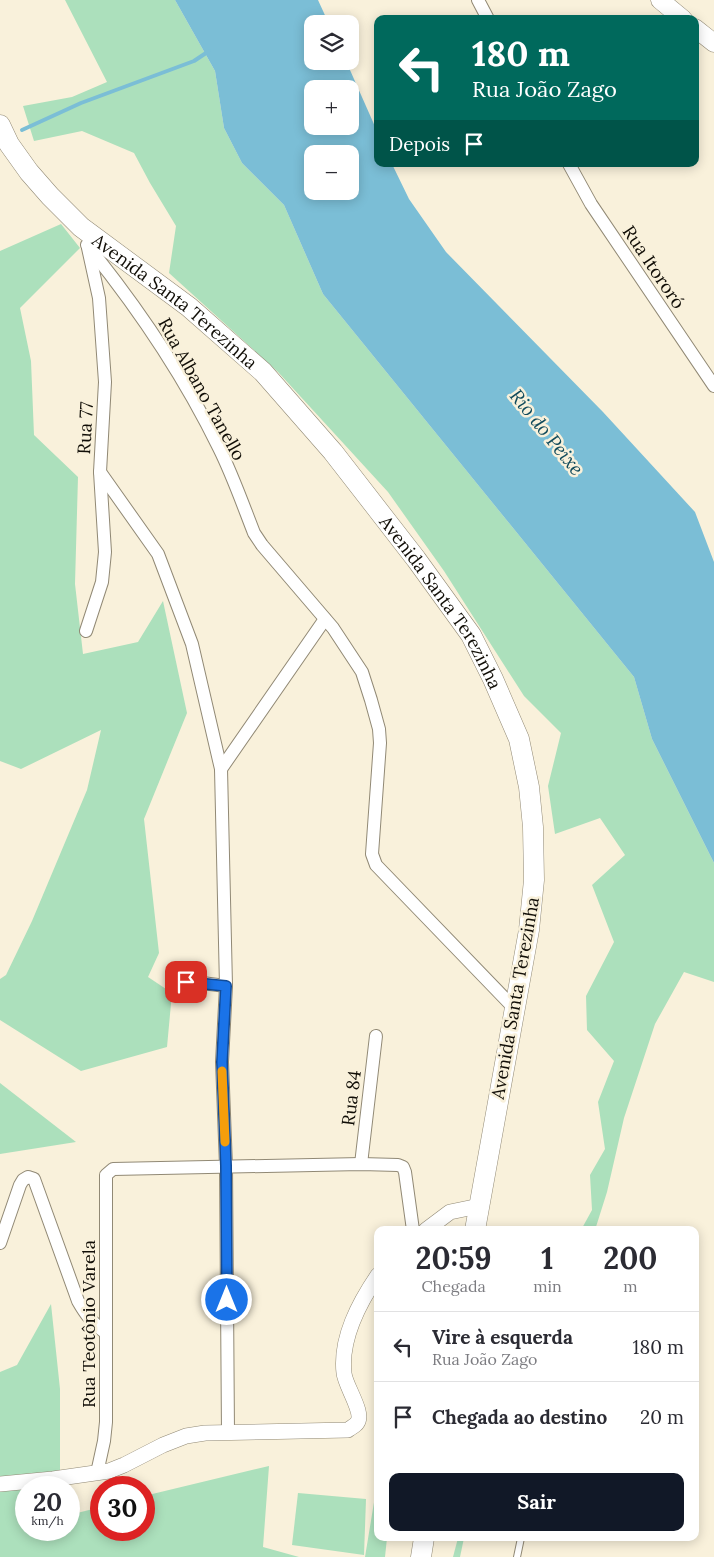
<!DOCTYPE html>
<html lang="pt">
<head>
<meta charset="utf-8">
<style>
  body { margin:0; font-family:Lora,serif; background:#f7f7f7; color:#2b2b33; height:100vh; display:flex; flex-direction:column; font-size:19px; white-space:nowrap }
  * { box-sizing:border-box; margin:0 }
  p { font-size:16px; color:#7c7c81 }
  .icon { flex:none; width:28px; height:28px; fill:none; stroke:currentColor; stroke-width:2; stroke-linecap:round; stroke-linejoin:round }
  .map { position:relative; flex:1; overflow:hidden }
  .side { position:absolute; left:374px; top:1226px; width:325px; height:315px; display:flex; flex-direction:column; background:#fff; border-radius:10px; box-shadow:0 2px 12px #0003 }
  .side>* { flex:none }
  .guide { position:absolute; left:374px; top:15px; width:325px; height:152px; border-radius:10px; box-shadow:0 2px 12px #0003; background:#00695c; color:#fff; overflow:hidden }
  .fabs { position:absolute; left:304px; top:15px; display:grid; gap:10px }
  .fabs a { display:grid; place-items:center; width:55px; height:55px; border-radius:10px; background:#fff; box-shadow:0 2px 12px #0003; font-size:25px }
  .speed { position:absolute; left:15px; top:1476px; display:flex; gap:10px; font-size:25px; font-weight:700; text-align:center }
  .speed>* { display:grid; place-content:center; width:65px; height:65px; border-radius:50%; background:#fff; box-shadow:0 2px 12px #0003; line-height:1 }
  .speed small { font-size:12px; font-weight:400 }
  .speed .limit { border:8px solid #d22; background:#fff; color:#111 }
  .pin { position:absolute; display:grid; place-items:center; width:42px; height:42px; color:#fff; margin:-21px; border-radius:10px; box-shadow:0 2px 8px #0006 }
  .me { position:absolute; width:55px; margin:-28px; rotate:0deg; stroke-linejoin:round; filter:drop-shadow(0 0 4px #0008) }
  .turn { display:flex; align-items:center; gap:18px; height:105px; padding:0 15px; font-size:22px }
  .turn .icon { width:65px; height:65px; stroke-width:2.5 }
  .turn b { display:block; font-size:35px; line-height:42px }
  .then { display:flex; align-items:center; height:48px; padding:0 15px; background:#0003; gap:10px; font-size:19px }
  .eta { display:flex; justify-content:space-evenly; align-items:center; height:85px; text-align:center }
  .eta b { font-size:30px; font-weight:700; line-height:35px }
  .action { display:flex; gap:10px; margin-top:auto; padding:10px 15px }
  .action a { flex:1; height:58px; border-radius:10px; background:#111827; color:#fff; font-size:20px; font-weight:700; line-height:58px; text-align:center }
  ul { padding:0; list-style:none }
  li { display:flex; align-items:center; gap:15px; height:70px; padding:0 15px; border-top:1px solid #e1e1e2 }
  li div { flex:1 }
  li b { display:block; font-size:19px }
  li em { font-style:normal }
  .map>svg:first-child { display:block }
  .green { fill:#ace0bc }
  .water { fill:#7bbed6; fill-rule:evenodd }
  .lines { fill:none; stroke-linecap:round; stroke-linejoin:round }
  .stream { stroke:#7bbed6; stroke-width:4 }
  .service-casing { stroke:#918975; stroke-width:8 }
  .minor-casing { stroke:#918975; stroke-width:14 }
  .tertiary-casing { stroke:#918975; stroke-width:16 }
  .secondary-casing { stroke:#918975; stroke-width:19 }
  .primary-casing { stroke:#918975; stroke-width:21 }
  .service { stroke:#fff; stroke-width:6 }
  .minor { stroke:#fff; stroke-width:12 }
  .tertiary { stroke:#fff; stroke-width:15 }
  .secondary { stroke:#fff; stroke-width:18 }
  .primary { stroke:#fff; stroke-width:20 }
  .route-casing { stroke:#114b97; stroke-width:12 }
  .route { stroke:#1a73e8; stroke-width:9 }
  .slow { stroke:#f59e0b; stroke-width:9 }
  .labels { text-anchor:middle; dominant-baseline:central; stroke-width:5; stroke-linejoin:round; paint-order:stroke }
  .street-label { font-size:18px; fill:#110e07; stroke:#f9f1db }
  .water-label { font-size:19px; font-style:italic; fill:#114b5c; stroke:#f9f1db }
</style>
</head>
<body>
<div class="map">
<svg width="714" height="1557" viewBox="0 0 714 1557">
  <rect width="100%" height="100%" fill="#f9f1db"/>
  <!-- green -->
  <g class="green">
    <path d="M 65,0 L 175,0 L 215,71 L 224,128 L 242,163 L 284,205 L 323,294 L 634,677 L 652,739 L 714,863 L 714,982 L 684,972 L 655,1024 L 624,1118 L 607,1192 L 595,1230 L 581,1230 L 592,1210 L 590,1175 L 605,1149 L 598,1102 L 614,1061 L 587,1030 L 586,996 L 614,942 L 592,885 L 625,855 L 600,818 L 555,834 L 548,786 L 561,733 L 524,696 L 444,571 L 388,492 L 278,372 L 169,273 L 176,226 L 150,183 L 134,153 L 82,131 L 34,141 L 23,106 L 72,97 L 107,82 Z"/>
    <path d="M 61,224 L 80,248 L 20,308 L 31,361 L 34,435 L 78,477 L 75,584 L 83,654 L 138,642 L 163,601 L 187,713 L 144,819 L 159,953 L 148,977 L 172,993 L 167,1047 L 81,1071 L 0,1020 L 0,979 L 6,975 L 32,921 L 87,790 L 101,730 L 21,769 L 0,761 L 0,251 Z"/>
    <path d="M 0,1083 L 76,1142 L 0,1154 Z"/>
    <path d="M 51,1304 L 60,1389 L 60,1487 L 26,1488 L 26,1530 L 69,1530 L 69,1515 L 101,1507 L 101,1530 L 144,1530 L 144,1496 L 269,1466 L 263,1547 L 299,1557 L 0,1557 L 0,1372 L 17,1365 Z"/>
    <path d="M 377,1484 L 378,1538 L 387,1538 L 385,1557 L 365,1557 Z"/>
    <path d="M 298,1493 L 366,1499 L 364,1555 L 292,1545 Z"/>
    <path d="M 458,1538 L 464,1538 L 460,1557 L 453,1557 Z"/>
  </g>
  <!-- water -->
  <path class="water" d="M 175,0 L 318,0 L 329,24 L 312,24 L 312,61 L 346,61 L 377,131 L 378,164 L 392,164 L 409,199 L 446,252 L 603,412 L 695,512 L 714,562 L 714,863 L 652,739 L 634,677 L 323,294 L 284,205 L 242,163 L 224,128 L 215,71 ZM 312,89 L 350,89 L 350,126 L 312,126 ZM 312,154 L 350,154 L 350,191 L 312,191 Z"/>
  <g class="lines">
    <!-- stream -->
    <path class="stream" d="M 22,130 L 81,103 L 194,61 L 209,51"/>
    <defs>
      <path id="service" d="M 517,1557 L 521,1538"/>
      <g id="minor">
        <path d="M 478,0 L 488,19"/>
        <path d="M 569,164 L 591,204 L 714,386"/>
        <path d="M 87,245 C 138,308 184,376 219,448 C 233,476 243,505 254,533 L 262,545 L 333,628 L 362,672 L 371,700 L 379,729 L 380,743 L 372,854 L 376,865 L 514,1008"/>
        <path d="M 100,472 L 158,554 L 192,644 L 221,769 L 226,986 L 222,1062 L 226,1166 L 228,1433"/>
        <path d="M 86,631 L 102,582 L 105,552 L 100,472 L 105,382 L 99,298 L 88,248"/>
        <path d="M 221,769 L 325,619"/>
        <path d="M 186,981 L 226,986"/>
        <path d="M 361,1164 L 376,1036"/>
        <path d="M 0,1243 L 20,1185 L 23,1180 L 28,1177 L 34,1179 L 78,1301 C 86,1315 92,1323 106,1333"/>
        <path d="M 97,1473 L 104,1441 L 106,1422 L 106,1175 L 113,1169 L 361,1164 L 398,1165 L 403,1167 L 405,1172 L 413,1230"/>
      </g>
      <g id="tertiary">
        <path d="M 426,1230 L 450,1212 L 479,1206"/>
        <path d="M 0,1484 L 53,1479 L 109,1471 L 124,1465 L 163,1445 L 186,1436 L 205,1433 L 348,1430 C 350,1428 355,1426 357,1423 C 365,1413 345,1386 344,1373 C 340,1338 359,1303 378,1275"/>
      </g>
      <g id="secondary">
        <path d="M 660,0 L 683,19"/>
        <path d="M 695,28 L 714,43"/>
      </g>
      <g id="primary">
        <path id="s1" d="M 0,125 L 9,144 L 29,172 L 50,196 L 81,227 L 189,307 L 263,372 L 333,452 L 416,559 L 471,635 L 493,679 L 519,739 L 529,787 L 533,827 L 534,880 L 529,930 L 475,1230"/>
        <path d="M 421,1557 L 424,1538"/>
      </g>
    </defs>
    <!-- service casing -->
    <use href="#service" class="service-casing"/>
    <!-- minor casing -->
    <use href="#minor" class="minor-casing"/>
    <!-- tertiary casing -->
    <use href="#tertiary" class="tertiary-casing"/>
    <!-- secondary casing -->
    <use href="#secondary" class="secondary-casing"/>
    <!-- primary casing -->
    <use href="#primary" class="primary-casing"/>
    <!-- service -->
    <use href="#service" class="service"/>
    <!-- minor -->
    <use href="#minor" class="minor"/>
    <!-- tertiary -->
    <use href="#tertiary" class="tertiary"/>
    <!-- secondary -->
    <use href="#secondary" class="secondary"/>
    <!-- primary -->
    <use href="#primary" class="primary"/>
  </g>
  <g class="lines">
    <defs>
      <path id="route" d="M 186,982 L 226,986 L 222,1062 L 226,1166 L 227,1300"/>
    </defs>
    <!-- route casing -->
    <use href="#route" class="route-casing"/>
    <!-- route -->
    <use href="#route" class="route"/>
    <!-- slow -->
    <path class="slow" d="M 222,1071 L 225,1142"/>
  </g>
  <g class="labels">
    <!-- street labels -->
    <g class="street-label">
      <text transform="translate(654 267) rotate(56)">Rua Itororó</text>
      <text stroke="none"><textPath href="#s1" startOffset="251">Avenida Santa Terezinha</textPath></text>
      <text transform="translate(202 389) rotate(61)">Rua Albano Tanello</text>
      <text transform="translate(85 428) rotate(-87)">Rua 77</text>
      <text stroke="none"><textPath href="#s1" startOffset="656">Avenida Santa Terezinha</textPath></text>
      <text transform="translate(515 998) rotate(-80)">Avenida Santa Terezinha</text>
      <text transform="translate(351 1098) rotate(-83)">Rua 84</text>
      <text transform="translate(88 1324) rotate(-90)">Rua Teotônio Varela</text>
    </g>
    <!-- water labels -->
    <g class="water-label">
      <text transform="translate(547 432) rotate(51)">Rio do Peixe</text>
    </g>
  </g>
</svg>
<div class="fabs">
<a><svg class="icon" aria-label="layers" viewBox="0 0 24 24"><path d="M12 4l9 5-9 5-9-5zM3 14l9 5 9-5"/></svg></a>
<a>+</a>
<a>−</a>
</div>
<div class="speed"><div>20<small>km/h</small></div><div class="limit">30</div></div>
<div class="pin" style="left:186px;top:982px;background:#d93025"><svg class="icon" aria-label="arrive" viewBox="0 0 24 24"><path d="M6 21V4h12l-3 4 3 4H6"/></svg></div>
<svg class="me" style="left:227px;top:1300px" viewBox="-20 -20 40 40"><circle r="17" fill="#1a73e8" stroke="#fff" stroke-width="3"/><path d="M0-11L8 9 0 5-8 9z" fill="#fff"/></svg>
<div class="guide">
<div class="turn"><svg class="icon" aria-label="left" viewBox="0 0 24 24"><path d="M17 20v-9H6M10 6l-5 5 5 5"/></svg><div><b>180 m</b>Rua João Zago</div></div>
<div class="then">Depois<svg class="icon" aria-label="arrive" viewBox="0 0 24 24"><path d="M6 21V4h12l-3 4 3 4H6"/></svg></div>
</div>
<section class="side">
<div class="eta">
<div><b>20:59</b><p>Chegada</p></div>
<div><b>1</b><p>min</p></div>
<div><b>200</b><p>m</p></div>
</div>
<ul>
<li><svg class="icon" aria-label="left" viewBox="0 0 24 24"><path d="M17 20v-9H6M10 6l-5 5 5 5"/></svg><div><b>Vire à esquerda</b><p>Rua João Zago</p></div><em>180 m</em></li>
<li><svg class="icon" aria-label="arrive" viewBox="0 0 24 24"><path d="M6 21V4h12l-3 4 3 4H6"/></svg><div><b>Chegada ao destino</b></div><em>20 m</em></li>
</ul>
<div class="action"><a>Sair</a></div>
</section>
</div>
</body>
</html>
